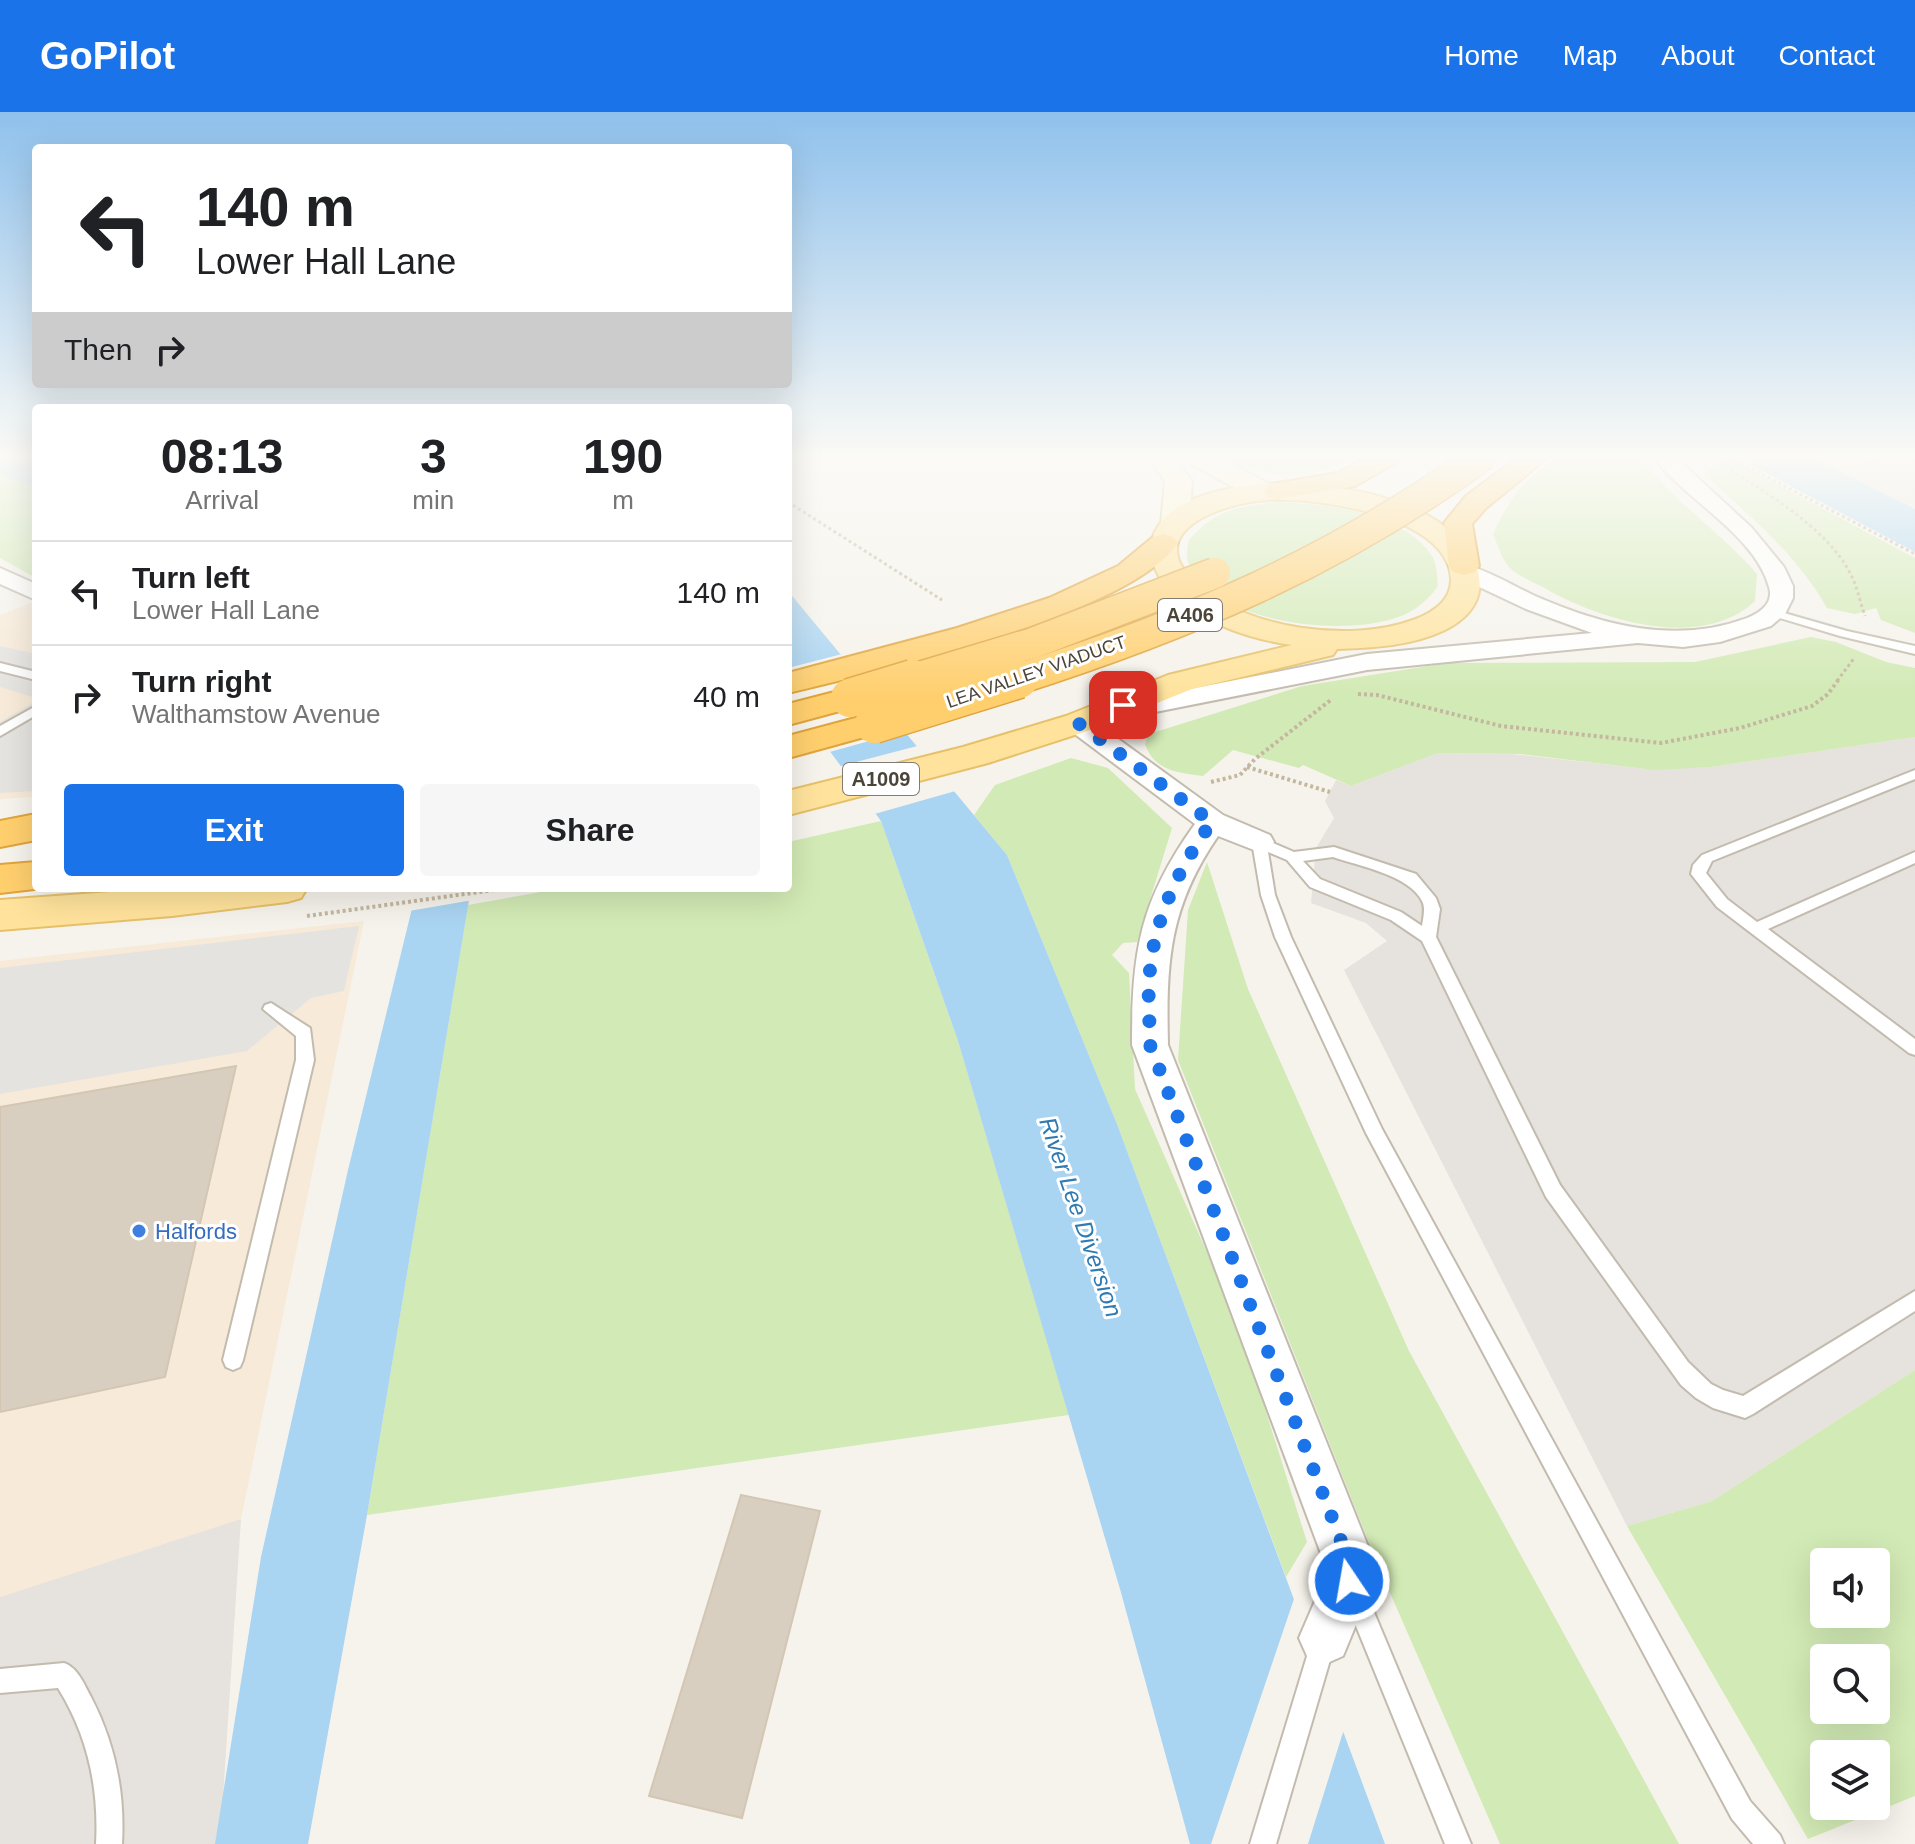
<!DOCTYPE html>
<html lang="en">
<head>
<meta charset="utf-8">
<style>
  body { margin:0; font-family:Arial,sans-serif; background:#f6f6f6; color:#202124; height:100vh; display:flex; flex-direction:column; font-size:30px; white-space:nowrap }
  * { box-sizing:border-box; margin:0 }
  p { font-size:26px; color:#757577 }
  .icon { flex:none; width:44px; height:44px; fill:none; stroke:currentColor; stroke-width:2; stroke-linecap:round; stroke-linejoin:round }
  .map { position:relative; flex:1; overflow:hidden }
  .panel { position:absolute; left:32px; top:292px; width:760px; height:488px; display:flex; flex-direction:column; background:#fff; border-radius:8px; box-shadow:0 8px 32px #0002 }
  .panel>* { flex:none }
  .guide { position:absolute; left:32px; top:32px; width:760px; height:244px; border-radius:8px; box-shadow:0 8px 32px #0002; background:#fff; color:#202124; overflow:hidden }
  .buttons { position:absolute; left:1810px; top:1436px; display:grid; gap:16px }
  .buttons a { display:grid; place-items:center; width:80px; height:80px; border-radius:8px; background:#fff; box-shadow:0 8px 32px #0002; font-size:40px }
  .pin { position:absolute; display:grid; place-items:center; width:68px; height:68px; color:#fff; margin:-34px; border-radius:16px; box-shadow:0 4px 12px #0006 }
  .me { position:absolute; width:88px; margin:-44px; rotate:348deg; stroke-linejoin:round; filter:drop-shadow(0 0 6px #0008) }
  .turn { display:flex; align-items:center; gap:28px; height:168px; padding:0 32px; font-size:36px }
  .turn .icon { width:104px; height:104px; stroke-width:2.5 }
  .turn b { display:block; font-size:56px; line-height:68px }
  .then { display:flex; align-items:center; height:76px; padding:0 32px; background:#0003; gap:16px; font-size:30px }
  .eta { display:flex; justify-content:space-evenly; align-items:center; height:136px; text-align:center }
  .eta b { font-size:48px; font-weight:800; line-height:56px }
  .cta { display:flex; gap:16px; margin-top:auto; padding:16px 32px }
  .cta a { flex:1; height:92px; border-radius:8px; background:#1a73e8; color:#fff; font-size:32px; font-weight:800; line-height:92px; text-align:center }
  .cta a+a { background:#f6f6f6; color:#202124 }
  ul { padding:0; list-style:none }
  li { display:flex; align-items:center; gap:24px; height:104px; padding:0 32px; border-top:2px solid #e0e0e0 }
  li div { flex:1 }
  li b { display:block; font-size:30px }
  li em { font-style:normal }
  header { display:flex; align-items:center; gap:48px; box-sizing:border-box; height:112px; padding:0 40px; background:#1a73e8; color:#fff }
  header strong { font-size:38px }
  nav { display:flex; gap:44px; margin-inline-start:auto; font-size:28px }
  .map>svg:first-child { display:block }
  .commercial { fill:#f7ead8 }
  .industrial { fill:#e6e2dd }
  .green { fill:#d2eab5; fill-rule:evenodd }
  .parking { fill:#e5e3e0 }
  .water { fill:#a9d4f2 }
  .pier { fill:#f6f3ec }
  .building { fill:#d8cfc1; stroke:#d3c7b4; stroke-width:2 }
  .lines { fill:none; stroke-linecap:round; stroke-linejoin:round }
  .lane-casing { stroke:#c2bbae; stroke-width:4 }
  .street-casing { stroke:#c2bbae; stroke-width:4 }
  .secondary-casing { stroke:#d6c79b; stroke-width:4 }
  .primary-casing { stroke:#e6c16a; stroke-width:4 }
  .highway-casing { stroke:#e0a43c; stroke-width:4 }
  .path-far1 { stroke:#c4b79f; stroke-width:3; stroke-dasharray:3 3; stroke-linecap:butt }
  .path { stroke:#c4b79f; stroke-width:4; stroke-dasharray:3 3; stroke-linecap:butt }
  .lane { fill:#fff; fill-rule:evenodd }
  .street { fill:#fff; fill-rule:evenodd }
  .secondary { fill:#fff3cd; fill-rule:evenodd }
  .primary { fill:#ffe39c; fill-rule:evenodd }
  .highway { fill:#ffcf6e; fill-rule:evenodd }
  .highway-bridge-far1-casing { stroke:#e0a43c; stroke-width:33; stroke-linecap:butt }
  .highway-bridge-casing { stroke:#e0a43c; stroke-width:41; stroke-linecap:butt }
  .highway-bridge-far1 { stroke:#ffcf6e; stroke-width:30 }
  .highway-bridge { stroke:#ffcf6e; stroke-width:38 }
  .route { stroke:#1a73e8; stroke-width:14; stroke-dasharray:0 25.2 }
  .shop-dot { fill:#3f7fe0; stroke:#fff; stroke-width:3 }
  .labels { text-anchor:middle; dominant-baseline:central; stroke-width:6; stroke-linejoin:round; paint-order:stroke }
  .far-street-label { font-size:18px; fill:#4b4439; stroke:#fff }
  .shield { fill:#fff; stroke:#817c74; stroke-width:2 }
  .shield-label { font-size:20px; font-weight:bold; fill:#4b4439 }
  .shop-label { font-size:22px; fill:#366cbe; stroke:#fff; text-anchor:start }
  .water-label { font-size:24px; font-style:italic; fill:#2e7ab2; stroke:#fff }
</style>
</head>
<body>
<header>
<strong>GoPilot</strong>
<nav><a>Home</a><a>Map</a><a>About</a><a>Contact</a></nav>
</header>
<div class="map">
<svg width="1915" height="1732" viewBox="0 0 1915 1732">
  <rect width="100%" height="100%" fill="#f6f3ec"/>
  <!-- commercial -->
  <g class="commercial">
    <path d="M 31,491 L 36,494 L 36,685 L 0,687 L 0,503 Z"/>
    <path d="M 364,809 L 241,1407 L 0,1485 L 0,849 Z"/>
  </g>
  <!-- industrial -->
  <g class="industrial">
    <path d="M 1805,343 L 1915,343 L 1915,398 Z"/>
    <path d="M 1915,625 L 1915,1258 L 1712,1389 L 1627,1414 L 1344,858 L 1387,829 L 1366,811 L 1311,791 L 1316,736 L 1334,706 L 1325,689 L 1336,668 L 1351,674 L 1438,641 L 1512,642 L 1647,657 L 1711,655 Z"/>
    <path d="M 241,1407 L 220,1732 L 0,1732 L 0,1485 Z"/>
  </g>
  <!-- green -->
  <g class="green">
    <path d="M 1211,343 L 1359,343 C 1310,371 1261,366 1211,343 Z"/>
    <path d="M 1566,343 L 1638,343 C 1672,389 1720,419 1757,462 L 1755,489 C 1701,540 1598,508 1541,474 C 1531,469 1516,463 1509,455 C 1502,447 1497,432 1493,422 C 1510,385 1528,360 1566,343 Z"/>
    <path d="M 1728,346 L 1915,446 L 1915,521 L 1881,508 L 1876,496 L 1855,502 L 1827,496 C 1796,441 1749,404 1704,362 Z"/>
    <path d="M 0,362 L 36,376 L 36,466 L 0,446 Z"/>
    <path d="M 1275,390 C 1323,392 1402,398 1432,444 C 1437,451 1437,465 1438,474 C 1426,491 1410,503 1389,508 C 1337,522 1236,512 1199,467 C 1194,460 1188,454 1187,446 C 1186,440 1188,434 1189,428 C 1217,397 1235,396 1275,390 Z"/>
    <path d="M 1811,525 L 1836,530 L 1886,550 L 1915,556 L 1915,625 L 1711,655 L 1654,658 L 1520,642 L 1438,641 L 1351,674 L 1303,653 L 1299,656 L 1233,638 L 1203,664 C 1179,661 1154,659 1145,632 L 1149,622 L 1302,574 L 1447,551 L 1695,550 Z"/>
    <path d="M 1071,646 L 1108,656 L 1172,716 L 1137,830 L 1123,831 L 1112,843 L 1129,861 L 1135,977 L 1238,1211 L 1307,1430 L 1286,1465 L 1117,1012 L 1007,743 L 974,703 L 995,673 Z"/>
    <path d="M 881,709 L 958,929 L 1069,1303 L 367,1403 L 468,793 L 563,776 L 788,776 L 788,730 Z"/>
    <path d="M 1207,750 L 1248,877 L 1409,1239 L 1679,1732 L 1500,1732 L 1377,1451 L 1178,948 L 1188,798 Z"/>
    <path d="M 1915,1258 L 1915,1684 L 1808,1727 L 1627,1414 L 1712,1389 ZM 1824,1450 L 1876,1450 L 1876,1502 L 1824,1502 ZM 1824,1546 L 1876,1546 L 1876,1598 L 1824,1598 ZM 1824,1642 L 1876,1642 L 1876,1694 L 1824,1694 Z"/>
  </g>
  <!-- parking -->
  <g class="parking">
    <path d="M 0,534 L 36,542 L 36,586 L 0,575 Z"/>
    <path d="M 36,589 L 36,679 L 0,681 L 0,610 Z"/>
    <path d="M 359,814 L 344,879 L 311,886 L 247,939 L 0,982 L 0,856 Z"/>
  </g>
  <!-- water -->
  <g class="water">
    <path d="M 0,343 L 19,343 L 36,349 L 36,376 L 0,362 Z"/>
    <path d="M 1732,343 L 1807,343 L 1915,397 L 1915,440 Z"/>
    <path d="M 788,479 L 1007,743 L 1117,1012 L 1385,1732 L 1190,1732 L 1120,1477 L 958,929 L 881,709 L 788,582 Z"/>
    <path d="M 417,776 L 471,776 L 367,1403 L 308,1732 L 215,1732 L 261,1445 L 348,1058 Z"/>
  </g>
  <!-- pier -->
  <g class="pier">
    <path d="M 846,541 L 909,618 L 826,641 L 788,589 L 788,556 Z"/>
    <path d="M 921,633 L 959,678 L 871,703 L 837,655 Z"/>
    <path d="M 413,776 L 475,776 L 473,788 L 409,799 Z"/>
    <path d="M 1296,1481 L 1345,1614 L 1308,1732 L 1211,1732 Z"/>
  </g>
  <!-- building -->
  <g class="building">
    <path d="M 236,954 L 165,1265 L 0,1300 L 0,995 Z"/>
    <path d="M 741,1383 L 820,1399 L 742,1706 L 649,1684 Z"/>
  </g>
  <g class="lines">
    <defs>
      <g id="lane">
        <path d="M 1857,343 L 1870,343 L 1878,348 L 1873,351 Z"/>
        <path d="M 1774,498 L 1847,519 L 1915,534 L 1915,542 L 1840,524 L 1770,503 L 1770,499 Z"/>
        <path d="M 0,551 L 36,560 L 36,568 L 0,559 Z"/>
        <path d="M 36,594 L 36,603 L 0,624 L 0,614 Z"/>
        <path d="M 1915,658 L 1915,667 L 1712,749 L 1706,761 L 1727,787 L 1757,810 L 1915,740 L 1915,751 L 1768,817 L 1915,927 L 1915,943 L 1909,941 L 1717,795 L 1691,762 L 1693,753 L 1702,743 Z"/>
        <path d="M 1259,725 L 1294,740 L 1334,735 L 1416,762 L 1436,786 L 1440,797 L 1436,825 L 1560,1073 L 1688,1250 L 1711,1272 L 1723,1278 L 1743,1284 L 1915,1179 L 1915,1199 L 1753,1302 L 1745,1306 L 1713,1296 L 1696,1286 L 1681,1273 L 1546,1085 L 1422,829 L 1391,808 L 1310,775 L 1287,748 L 1268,740 L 1275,783 L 1291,825 L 1382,1017 L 1750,1689 L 1780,1723 L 1784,1732 L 1753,1732 L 1732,1707 L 1366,1021 L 1275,825 L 1261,783 L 1252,730 ZM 1333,745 C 1359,754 1409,763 1422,789 C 1426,796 1423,806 1422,814 L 1401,800 L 1320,767 L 1303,749 Z"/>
        <path d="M 271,891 L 310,916 L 314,948 L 243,1248 L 240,1255 L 233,1258 L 226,1255 L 223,1248 L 296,948 L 296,924 L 263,897 L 265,893 Z"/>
        <path d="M 1355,1470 L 1363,1474 L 1471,1732 L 1445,1732 L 1343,1482 L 1347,1474 Z"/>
        <path d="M 1323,1519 L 1332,1522 L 1335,1531 L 1276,1732 L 1250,1732 L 1311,1531 L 1314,1522 Z"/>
        <path d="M 64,1551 C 78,1556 84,1572 91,1585 C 115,1631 125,1680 122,1732 L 96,1732 C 99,1676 88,1624 58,1576 L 0,1581 L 0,1557 Z"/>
      </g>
      <g id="street">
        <path d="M 1652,343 L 1673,343 L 1752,416 L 1784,455 L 1793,474 L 1793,486 L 1785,502 L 1771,514 L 1720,530 L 1683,535 L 1638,531 L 1367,558 L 1115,608 L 1105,606 L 1102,600 L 1105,594 L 1115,592 L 1367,542 L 1592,521 L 1526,497 L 1458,465 L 1454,460 L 1458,455 L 1466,453 C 1489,459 1512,473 1533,483 C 1601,513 1675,533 1747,506 C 1760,501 1774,491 1769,475 C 1755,422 1683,387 1652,343 Z"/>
        <path d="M 0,456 L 36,472 L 36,488 L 0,472 Z"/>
        <path d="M 1078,603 L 1088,605 L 1223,703 L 1270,723 L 1274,730 L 1270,737 L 1259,740 L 1218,724 C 1169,795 1166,850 1168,933 L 1373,1447 L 1374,1469 L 1343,1544 L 1325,1552 L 1307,1544 L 1299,1526 L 1324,1468 L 1323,1447 L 1132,933 C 1132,840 1139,790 1195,712 L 1068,617 L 1064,611 L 1068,605 Z"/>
      </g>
      <g id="secondary">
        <path d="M 1146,343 L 1172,343 L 1192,369 L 1189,412 L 1185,418 L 1175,421 L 1165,418 L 1161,412 L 1165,369 Z"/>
        <path d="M 1182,343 L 1214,343 L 1273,374 L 1277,380 L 1273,386 L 1253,386 L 1186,349 Z"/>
      </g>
      <g id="primary">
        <path d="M 1278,371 C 1330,373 1386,379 1432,406 C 1478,433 1505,488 1445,518 C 1412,534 1372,536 1337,537 L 1333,543 L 1192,577 L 1090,618 L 988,651 L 788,703 L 788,679 L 963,635 L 1066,604 L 1168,563 L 1292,533 C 1135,511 1081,381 1278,371 ZM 1267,388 C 1315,385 1447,403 1451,466 C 1452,489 1432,501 1413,508 C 1352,531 1246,517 1198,473 C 1137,419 1224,391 1267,388 Z"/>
        <path d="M 166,776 L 307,776 L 301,786 L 287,790 L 172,804 L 0,818 L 0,788 Z"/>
      </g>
      <g id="highway">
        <path d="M 1371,343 L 1403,343 L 1399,349 L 1355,374 L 1278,387 L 1268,385 L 1264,379 L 1268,373 L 1278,371 L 1338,361 Z"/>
        <path d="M 1521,343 L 1551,343 L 1486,396 L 1472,412 L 1479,454 L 1475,460 L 1464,463 L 1453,460 L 1449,454 L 1444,411 L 1466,384 Z"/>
        <path d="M 1163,422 L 1173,425 L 1178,431 C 1127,504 878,559 788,581 L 788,561 L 957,516 L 1049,486 L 1118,454 L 1153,425 Z"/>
        <path d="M 850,576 L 862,579 L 867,586 L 862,593 L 788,613 L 788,592 Z"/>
        <path d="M 874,601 L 886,605 L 892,612 L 886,619 L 788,646 L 788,624 Z"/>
        <path d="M 36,702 L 36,728 L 0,735 L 0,709 Z"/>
        <path d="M 36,750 L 36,776 L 43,776 L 0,781 L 0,753 Z"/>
      </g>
    </defs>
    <!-- lane casing -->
    <use href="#lane" class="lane-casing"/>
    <!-- street casing -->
    <use href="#street" class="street-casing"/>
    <!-- secondary casing -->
    <use href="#secondary" class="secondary-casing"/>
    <!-- primary casing -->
    <use href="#primary" class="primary-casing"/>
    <!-- highway casing -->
    <use href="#highway" class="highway-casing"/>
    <!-- path-far1 -->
    <g class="path-far1">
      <path d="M 1621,343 L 1637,352"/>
      <path d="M 1705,343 C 1752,372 1827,413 1851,463 C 1858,476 1860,491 1865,504"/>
      <path d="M 1725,343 L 1915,442"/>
      <path d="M 788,390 L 942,488"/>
      <path d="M 1837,569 L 1855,545"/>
    </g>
    <!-- path -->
    <g class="path">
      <path d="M 1358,582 L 1377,583 L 1501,614 L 1661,631 L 1740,616 L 1812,594 L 1828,582 L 1839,567"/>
      <path d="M 1247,655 L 1330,680"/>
      <path d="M 1211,670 L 1240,663 L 1255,647 L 1332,587"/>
      <path d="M 307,804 L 508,776"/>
    </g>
    <!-- lane -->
    <use href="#lane" class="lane"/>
    <!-- street -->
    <use href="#street" class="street"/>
    <!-- secondary -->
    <use href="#secondary" class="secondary"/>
    <!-- primary -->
    <use href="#primary" class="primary"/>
    <!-- highway -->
    <use href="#highway" class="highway"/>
    <defs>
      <g id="highway-bridge-far1">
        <path d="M 906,569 L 1033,531 L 1215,461"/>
        <path d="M 1012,569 C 1185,514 1336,450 1483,343"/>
      </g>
      <g id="highway-bridge">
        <path d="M 850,586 L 913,567"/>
        <path d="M 874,612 L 1019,567"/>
      </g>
    </defs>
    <!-- highway-bridge-far1 casing -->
    <use href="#highway-bridge-far1" class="highway-bridge-far1-casing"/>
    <!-- highway-bridge casing -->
    <use href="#highway-bridge" class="highway-bridge-casing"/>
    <!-- highway-bridge-far1 -->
    <use href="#highway-bridge-far1" class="highway-bridge-far1"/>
    <!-- highway-bridge -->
    <use href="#highway-bridge" class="highway-bridge"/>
  </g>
  <!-- sky -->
  <linearGradient id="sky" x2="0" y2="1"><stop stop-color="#8fc1ec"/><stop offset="0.59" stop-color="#fbfaf6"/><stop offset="1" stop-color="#fbfaf6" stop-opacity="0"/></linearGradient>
  <rect width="1915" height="585" fill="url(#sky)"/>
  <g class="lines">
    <!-- route -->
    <path class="route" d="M 1123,593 L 1078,611 L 1212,710 C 1181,752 1155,805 1150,858 C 1147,883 1150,909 1150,933 L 1348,1447 L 1349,1469"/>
  </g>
  <!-- markers -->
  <circle class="shop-dot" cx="139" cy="1119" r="8"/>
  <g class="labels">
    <!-- far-street labels -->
    <g class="far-street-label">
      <text transform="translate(1036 560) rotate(-19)">LEA VALLEY VIADUCT</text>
    </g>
    <!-- shield labels -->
    <g class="shield">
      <rect x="1158" y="487" width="64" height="32" rx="6"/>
      <rect x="843" y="651" width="76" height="32" rx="6"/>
    </g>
    <g class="shield-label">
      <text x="1190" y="503">A406</text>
      <text x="881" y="667">A1009</text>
    </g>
    <!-- shop labels -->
    <g class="shop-label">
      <text x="155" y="1119">Halfords</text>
    </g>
    <!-- water labels -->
    <g class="water-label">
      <text transform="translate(1081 1105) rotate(71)">River Lee Diversion</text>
    </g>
  </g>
</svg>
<div class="buttons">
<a><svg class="icon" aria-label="sound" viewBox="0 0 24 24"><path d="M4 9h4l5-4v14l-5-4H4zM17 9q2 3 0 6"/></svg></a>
<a><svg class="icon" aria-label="search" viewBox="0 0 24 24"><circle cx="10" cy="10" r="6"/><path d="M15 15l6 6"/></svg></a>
<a><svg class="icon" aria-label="layers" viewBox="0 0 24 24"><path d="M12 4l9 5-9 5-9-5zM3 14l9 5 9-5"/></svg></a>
</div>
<div class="pin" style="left:1123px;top:593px;background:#d93025"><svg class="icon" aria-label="arrive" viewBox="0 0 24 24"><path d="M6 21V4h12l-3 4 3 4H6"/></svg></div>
<svg class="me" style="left:1349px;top:1469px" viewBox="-20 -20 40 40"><circle r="17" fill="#1a73e8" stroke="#fff" stroke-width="3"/><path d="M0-11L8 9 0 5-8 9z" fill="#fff"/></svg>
<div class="guide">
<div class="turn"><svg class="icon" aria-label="left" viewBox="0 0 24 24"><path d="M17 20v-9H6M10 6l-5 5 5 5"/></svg><div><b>140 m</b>Lower Hall Lane</div></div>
<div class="then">Then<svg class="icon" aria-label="right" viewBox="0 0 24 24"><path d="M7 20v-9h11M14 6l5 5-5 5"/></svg></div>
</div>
<section class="panel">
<div class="eta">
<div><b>08:13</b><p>Arrival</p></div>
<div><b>3</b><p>min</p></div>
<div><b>190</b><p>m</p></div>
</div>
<ul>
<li><svg class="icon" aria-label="left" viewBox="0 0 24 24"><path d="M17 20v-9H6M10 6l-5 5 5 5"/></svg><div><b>Turn left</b><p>Lower Hall Lane</p></div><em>140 m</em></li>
<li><svg class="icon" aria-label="right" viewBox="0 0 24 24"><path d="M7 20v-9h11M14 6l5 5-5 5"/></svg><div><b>Turn right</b><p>Walthamstow Avenue</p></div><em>40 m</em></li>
</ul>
<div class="cta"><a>Exit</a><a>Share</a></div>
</section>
</div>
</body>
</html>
